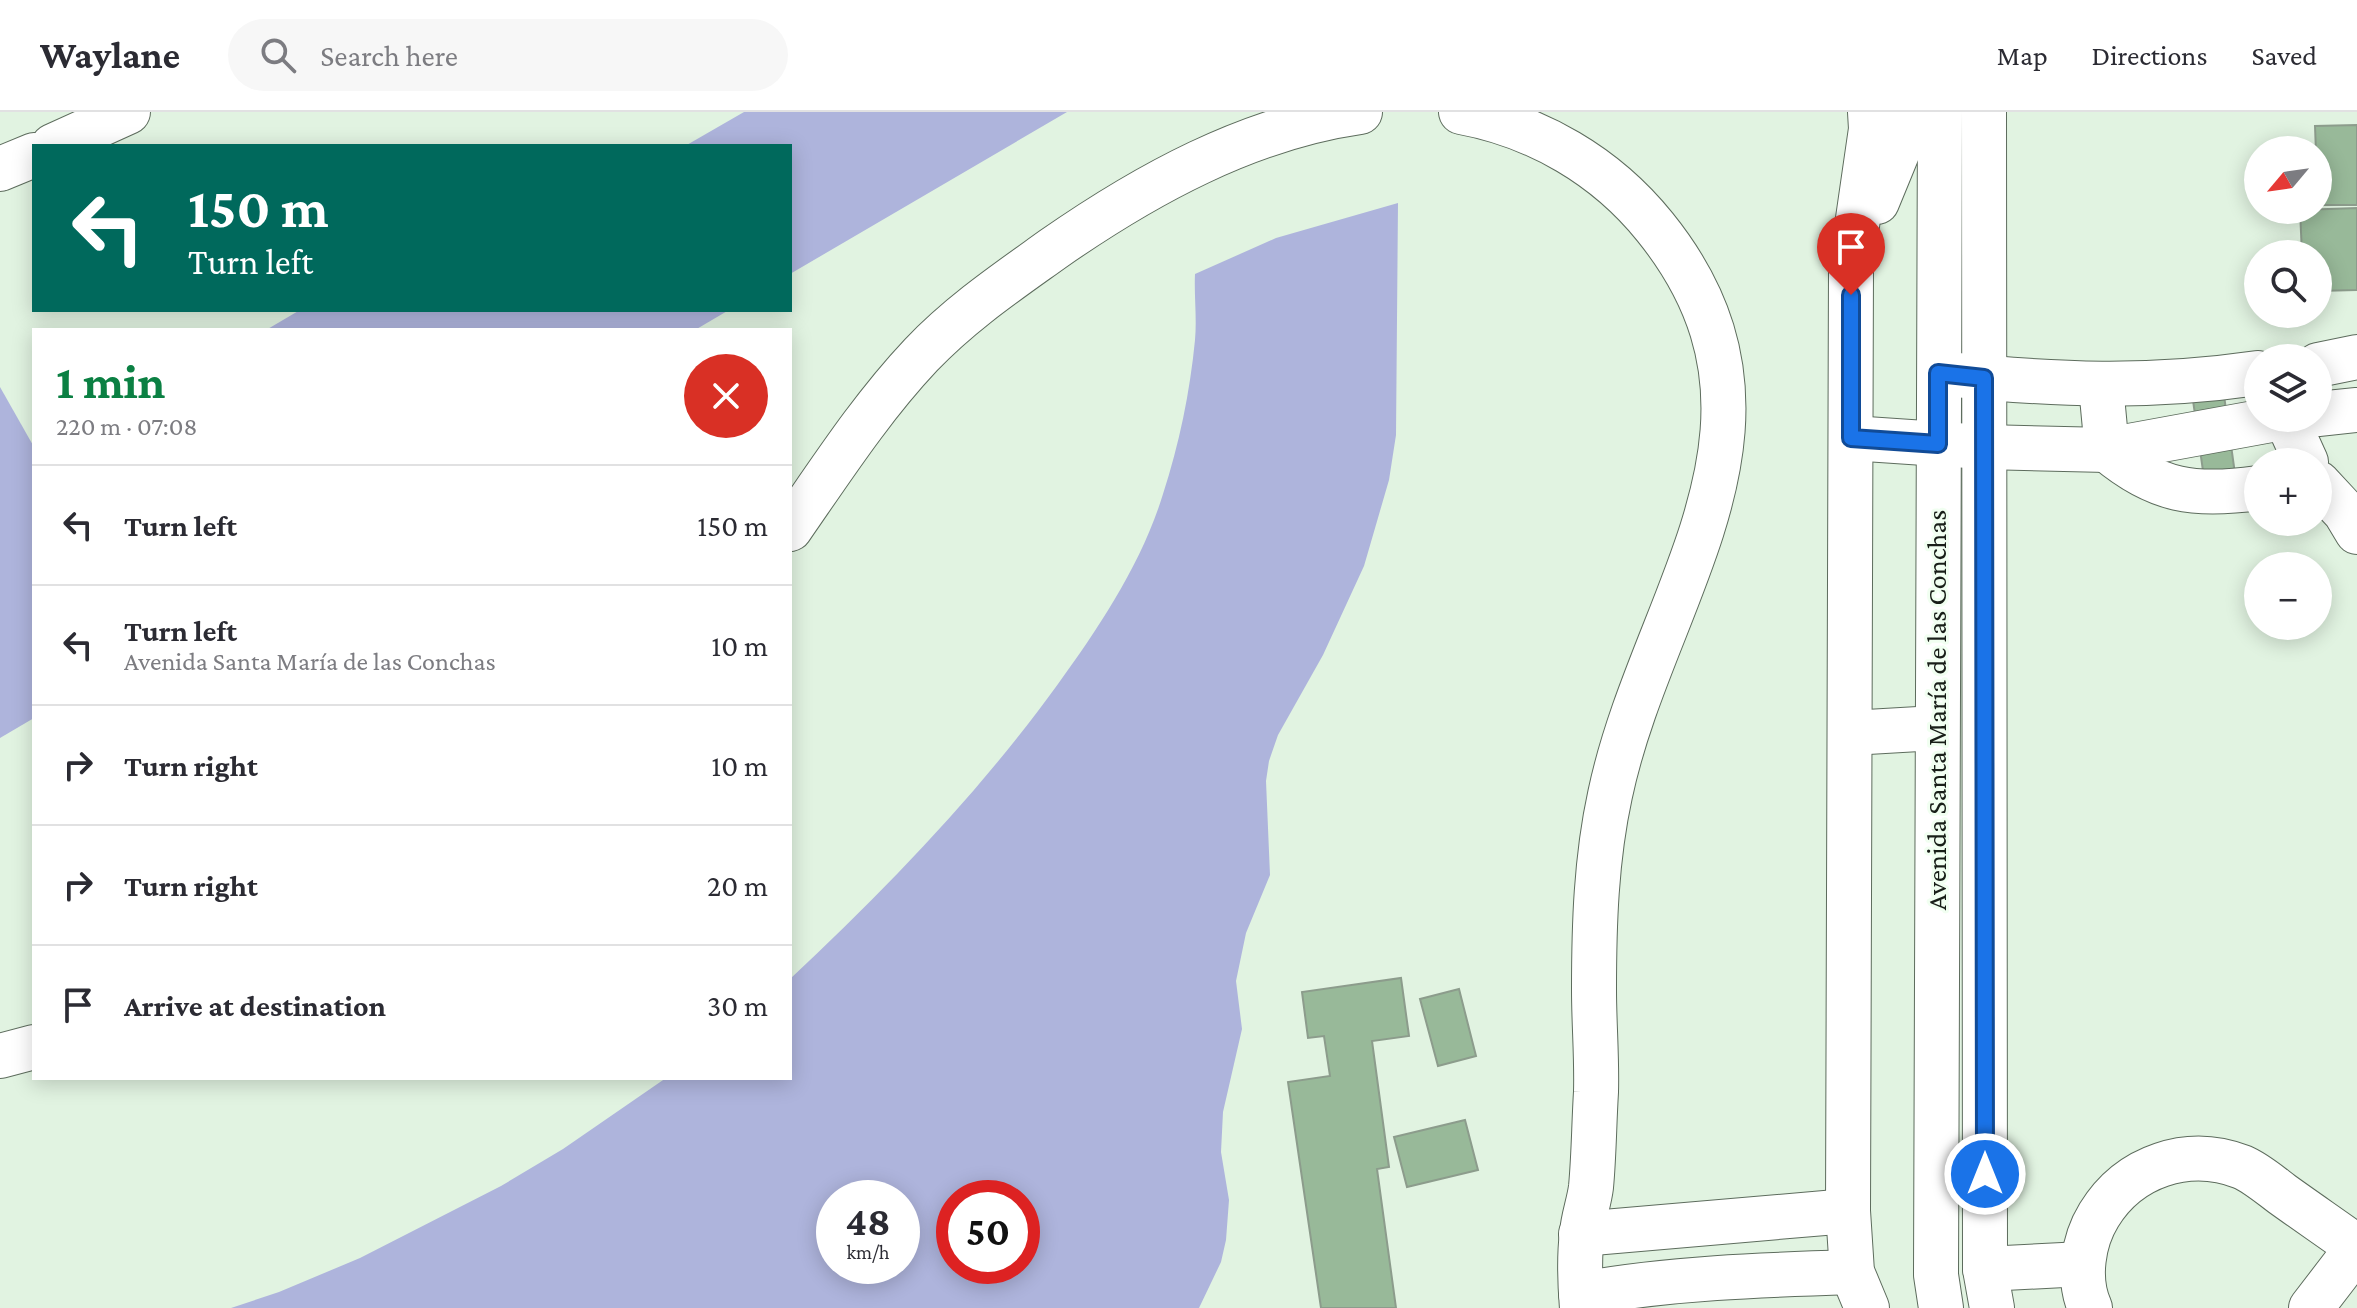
<!DOCTYPE html>
<html lang="en">
<head>
<meta charset="utf-8">
<style>
  body { margin:0; font-family:"Crimson Pro",serif; background:#f7f7f7; color:#2b2b33; height:100vh; display:flex; flex-direction:column; font-size:30px; white-space:nowrap }
  * { box-sizing:border-box; margin:0 }
  p { font-size:26px; color:#7c7c81 }
  .icon { flex:none; width:44px; height:44px; fill:none; stroke:currentColor; stroke-width:2; stroke-linecap:round; stroke-linejoin:round }
  .map { position:relative; flex:1; overflow:hidden }
  .side { position:absolute; left:32px; top:216px; width:760px; height:752px; display:flex; flex-direction:column; background:#fff; border-radius:0px; box-shadow:0 4px 20px #0003 }
  .side>* { flex:none }
  .banner { position:absolute; left:32px; top:32px; width:760px; height:168px; border-radius:0px; box-shadow:0 4px 20px #0003; background:#00695c; color:#fff; overflow:hidden }
  .needle { width:52px; rotate:241deg }
  .fabs { position:absolute; left:2244px; top:24px; display:grid; gap:16px }
  .fabs a { display:grid; place-items:center; width:88px; height:88px; border-radius:50%; background:#fff; box-shadow:0 4px 20px #0003; font-size:40px }
  .speed { position:absolute; left:816px; top:1068px; display:flex; gap:16px; font-size:40px; font-weight:700; text-align:center }
  .speed>* { display:grid; place-content:center; width:104px; height:104px; border-radius:50%; background:#fff; box-shadow:0 4px 20px #0003; line-height:1 }
  .speed small { font-size:20px; font-weight:400 }
  .speed .limit { border:12px solid #d22; background:#fff; color:#111 }
  .pin { position:absolute; display:grid; place-items:center; width:68px; height:68px; color:#fff; margin:-82px -34px; border-radius:50% 50% 50% 0; rotate:-45deg; box-shadow:0 0 8px #0007 }
  .pin .icon { rotate:45deg }
  .me { position:absolute; width:88px; margin:-44px; rotate:0deg; stroke-linejoin:round; filter:drop-shadow(0 0 6px #0008) }
  .turn { display:flex; align-items:center; gap:28px; height:168px; padding:0 24px; font-size:36px }
  .turn .icon { width:104px; height:104px; stroke-width:2.5 }
  .turn b { display:block; font-size:56px; line-height:68px }
  .round { display:grid; place-items:center; flex:none; width:84px; height:84px; border-radius:42px; background:#f7f7f7 }
  .head { display:flex; align-items:center; justify-content:space-between; height:136px; padding:0 24px }
  h1 { font-size:48px; font-weight:700; line-height:60px; color:#0b8043 }
  ul { padding:0; list-style:none }
  li { display:flex; align-items:center; gap:24px; height:120px; padding:0 24px; border-top:2px solid #e1e1e2 }
  li div { flex:1 }
  li b { display:block; font-size:30px }
  li em { font-style:normal }
  header { display:flex; align-items:center; gap:48px; box-sizing:border-box; height:112px; padding:0 40px; background:#fff; border-bottom:2px solid #e1e1e2 }
  header strong { font-size:38px }
  nav { display:flex; gap:44px; margin-inline-start:auto; font-size:28px }
  .search { width:560px; height:72px; background:#f7f7f7; display:flex; align-items:center; gap:20px; box-sizing:border-box; padding:0 28px; border-radius:44px; color:#7c7c81; font-size:30px }
  .map>svg:first-child { display:block }
  .water { fill:#aeb4dc; fill-rule:evenodd }
  .building { fill:#98b999; stroke:#8c9c8c; stroke-width:2 }
  .lines { fill:none; stroke-linecap:round; stroke-linejoin:round }
  .minor-casing { stroke:#5d6c5d; stroke-width:46 }
  .major-casing { stroke:#5d6c5d; stroke-width:46 }
  .minor { stroke:#fff; stroke-width:44 }
  .major { stroke:#fff; stroke-width:44 }
  .route-casing { stroke:#114b97; stroke-width:20 }
  .route { stroke:#1a73e8; stroke-width:14 }
  .labels { text-anchor:middle; dominant-baseline:central; stroke-width:6; stroke-linejoin:round; paint-order:stroke }
  .street-label { font-size:28px; fill:#181e18; stroke:#f1fff1 }
</style>
</head>
<body>
<header>
<strong>Waylane</strong>
<div class="search"><svg class="icon" aria-label="search" viewBox="0 0 24 24"><circle cx="10" cy="10" r="6"/><path d="M15 15l6 6"/></svg>Search here</div>
<nav><a>Map</a><a>Directions</a><a>Saved</a></nav>
</header>
<div class="map">
<svg width="2357" height="1196" viewBox="0 0 2357 1196">
  <rect width="100%" height="100%" fill="#e1f3e1"/>
  <!-- water -->
  <g class="water">
    <path d="M 744,0 L 1067,0 L 790,162 L 790,34 L 685,34 Z"/>
    <path d="M 1398,91 L 1396,323 L 1389,368 L 1364,454 L 1323,543 L 1278,623 L 1269,649 L 1266,669 L 1270,763 L 1246,821 L 1236,869 L 1242,917 L 1223,1000 L 1221,1040 L 1229,1088 L 1226,1128 L 1221,1150 L 1199,1196 L 231,1196 L 279,1180 L 360,1146 L 501,1074 L 563,1037 L 666,966 L 790,966 L 790,867 C 888,775 979,681 1058,572 C 1100,514 1142,451 1163,382 C 1179,333 1190,280 1195,228 C 1197,206 1194,184 1195,162 L 1276,126 ZM 834,1086 L 902,1086 L 902,1154 L 834,1154 ZM 954,1086 L 1022,1086 L 1022,1154 L 954,1154 Z"/>
    <path d="M 300,198 L 729,198 L 695,218 L 266,218 Z"/>
    <path d="M 0,275 L 34,335 L 34,606 L 0,626 Z"/>
  </g>
  <!-- building -->
  <g class="building">
    <path d="M 2357,13 L 2357,93 L 2318,93 L 2315,14 Z"/>
    <path d="M 2357,96 L 2357,178 L 2318,179 L 2318,142 L 2302,142 L 2300,98 Z"/>
    <path d="M 2219,248 L 2236,369 L 2205,373 L 2188,253 Z"/>
    <path d="M 1401,866 L 1409,924 L 1372,929 L 1389,1055 L 1377,1057 L 1396,1196 L 1321,1196 L 1288,970 L 1330,964 L 1324,924 L 1308,926 L 1302,880 Z"/>
    <path d="M 1459,877 L 1476,944 L 1438,954 L 1420,887 Z"/>
    <path d="M 1465,1008 L 1478,1058 L 1407,1075 L 1394,1025 Z"/>
  </g>
  <g class="lines">
    <defs>
      <g id="minor">
        <path d="M 1461,0 C 1537,14 1606,54 1655,115 C 1814,312 1652,483 1610,683 C 1596,747 1594,813 1594,878 C 1594,912 1597,946 1596,980 C 1594,1012 1594,1043 1591,1075 C 1589,1091 1583,1106 1582,1121 C 1579,1145 1580,1172 1582,1196"/>
        <path d="M 53,34 L 128,0"/>
        <path d="M 0,57 L 34,43"/>
        <path d="M 1877,90 L 1914,0"/>
        <path d="M 2318,253 L 2357,245"/>
        <path d="M 1946,262 C 2057,273 2147,277 2258,261"/>
        <path d="M 2101,274 L 2107,338 C 2157,380 2195,385 2258,376"/>
        <path d="M 2318,302 L 2357,298"/>
        <path d="M 2286,306 L 2306,350"/>
        <path d="M 1851,326 L 1984,335 L 2107,338 L 2282,306"/>
        <path d="M 2318,371 L 2345,400 L 2357,420"/>
        <path d="M 790,417 C 831,358 871,296 921,243 C 961,201 1007,170 1053,137 C 1145,73 1248,16 1360,0"/>
        <path d="M 1850,621 L 1936,616"/>
        <path d="M 0,944 L 34,935"/>
        <path d="M 1581,1122 L 1848,1099"/>
        <path d="M 1985,1157 L 2083,1152"/>
        <path d="M 1581,1182 C 1670,1166 1761,1163 1852,1160"/>
        <path d="M 1867,1196 L 1852,1160 L 1848,1099 L 1851,155 L 1871,17 L 1870,0"/>
        <path d="M 2090,1196 C 2077,1167 2083,1129 2099,1103 C 2129,1054 2188,1034 2242,1055 C 2256,1061 2270,1073 2282,1082 C 2307,1100 2332,1117 2357,1135"/>
        <path d="M 2311,1196 L 2357,1136"/>
      </g>
      <g id="major">
        <path d="M 1940,0 L 1936,1163 L 1941,1196"/>
        <path d="M 1984,0 L 1985,1157 L 1992,1196"/>
      </g>
    </defs>
    <!-- minor casing -->
    <use href="#minor" class="minor-casing"/>
    <!-- major casing -->
    <use href="#major" class="major-casing"/>
    <!-- minor -->
    <use href="#minor" class="minor"/>
    <!-- major -->
    <use href="#major" class="major"/>
  </g>
  <g class="lines">
    <defs>
      <path id="route" d="M 1851,183 L 1851,326 L 1938,332 L 1938,261 L 1984,266 L 1985,1062"/>
    </defs>
    <!-- route casing -->
    <use href="#route" class="route-casing"/>
    <!-- route -->
    <use href="#route" class="route"/>
  </g>
  <g class="labels">
    <!-- street labels -->
    <g class="street-label">
      <text transform="translate(1936 598) rotate(-90)">Avenida Santa María de las Conchas</text>
    </g>
  </g>
</svg>
<div class="fabs">
<a><svg class="needle" viewBox="-14 -14 28 28"><path d="M0-13l5 13h-10z" fill="#e53935"/><path d="M0 13l5-13h-10z" fill="#7c7c81"/></svg></a>
<a><svg class="icon" aria-label="search" viewBox="0 0 24 24"><circle cx="10" cy="10" r="6"/><path d="M15 15l6 6"/></svg></a>
<a><svg class="icon" aria-label="layers" viewBox="0 0 24 24"><path d="M12 4l9 5-9 5-9-5zM3 14l9 5 9-5"/></svg></a>
<a>+</a>
<a>−</a>
</div>
<div class="speed"><div>48<small>km/h</small></div><div class="limit">50</div></div>
<div class="pin" style="left:1851px;top:183px;background:#d93025"><svg class="icon" aria-label="arrive" viewBox="0 0 24 24"><path d="M6 21V4h12l-3 4 3 4H6"/></svg></div>
<svg class="me" style="left:1985px;top:1062px" viewBox="-20 -20 40 40"><circle r="17" fill="#1a73e8" stroke="#fff" stroke-width="3"/><path d="M0-11L8 9 0 5-8 9z" fill="#fff"/></svg>
<div class="banner">
<div class="turn"><svg class="icon" aria-label="left" viewBox="0 0 24 24"><path d="M17 20v-9H6M10 6l-5 5 5 5"/></svg><div><b>150 m</b>Turn left</div></div>
</div>
<section class="side">
<div class="head"><div><h1>1 min</h1><p>220 m · 07:08</p></div><a class="round" style="background:#d93025;color:#fff"><svg class="icon" aria-label="close" viewBox="0 0 24 24"><path d="M6 6l12 12M18 6L6 18"/></svg></a></div>
<ul>
<li><svg class="icon" aria-label="left" viewBox="0 0 24 24"><path d="M17 20v-9H6M10 6l-5 5 5 5"/></svg><div><b>Turn left</b></div><em>150 m</em></li>
<li><svg class="icon" aria-label="left" viewBox="0 0 24 24"><path d="M17 20v-9H6M10 6l-5 5 5 5"/></svg><div><b>Turn left</b><p>Avenida Santa María de las Conchas</p></div><em>10 m</em></li>
<li><svg class="icon" aria-label="right" viewBox="0 0 24 24"><path d="M7 20v-9h11M14 6l5 5-5 5"/></svg><div><b>Turn right</b></div><em>10 m</em></li>
<li><svg class="icon" aria-label="right" viewBox="0 0 24 24"><path d="M7 20v-9h11M14 6l5 5-5 5"/></svg><div><b>Turn right</b></div><em>20 m</em></li>
<li><svg class="icon" aria-label="arrive" viewBox="0 0 24 24"><path d="M6 21V4h12l-3 4 3 4H6"/></svg><div><b>Arrive at destination</b></div><em>30 m</em></li>
</ul>
</section>
</div>
</body>
</html>
